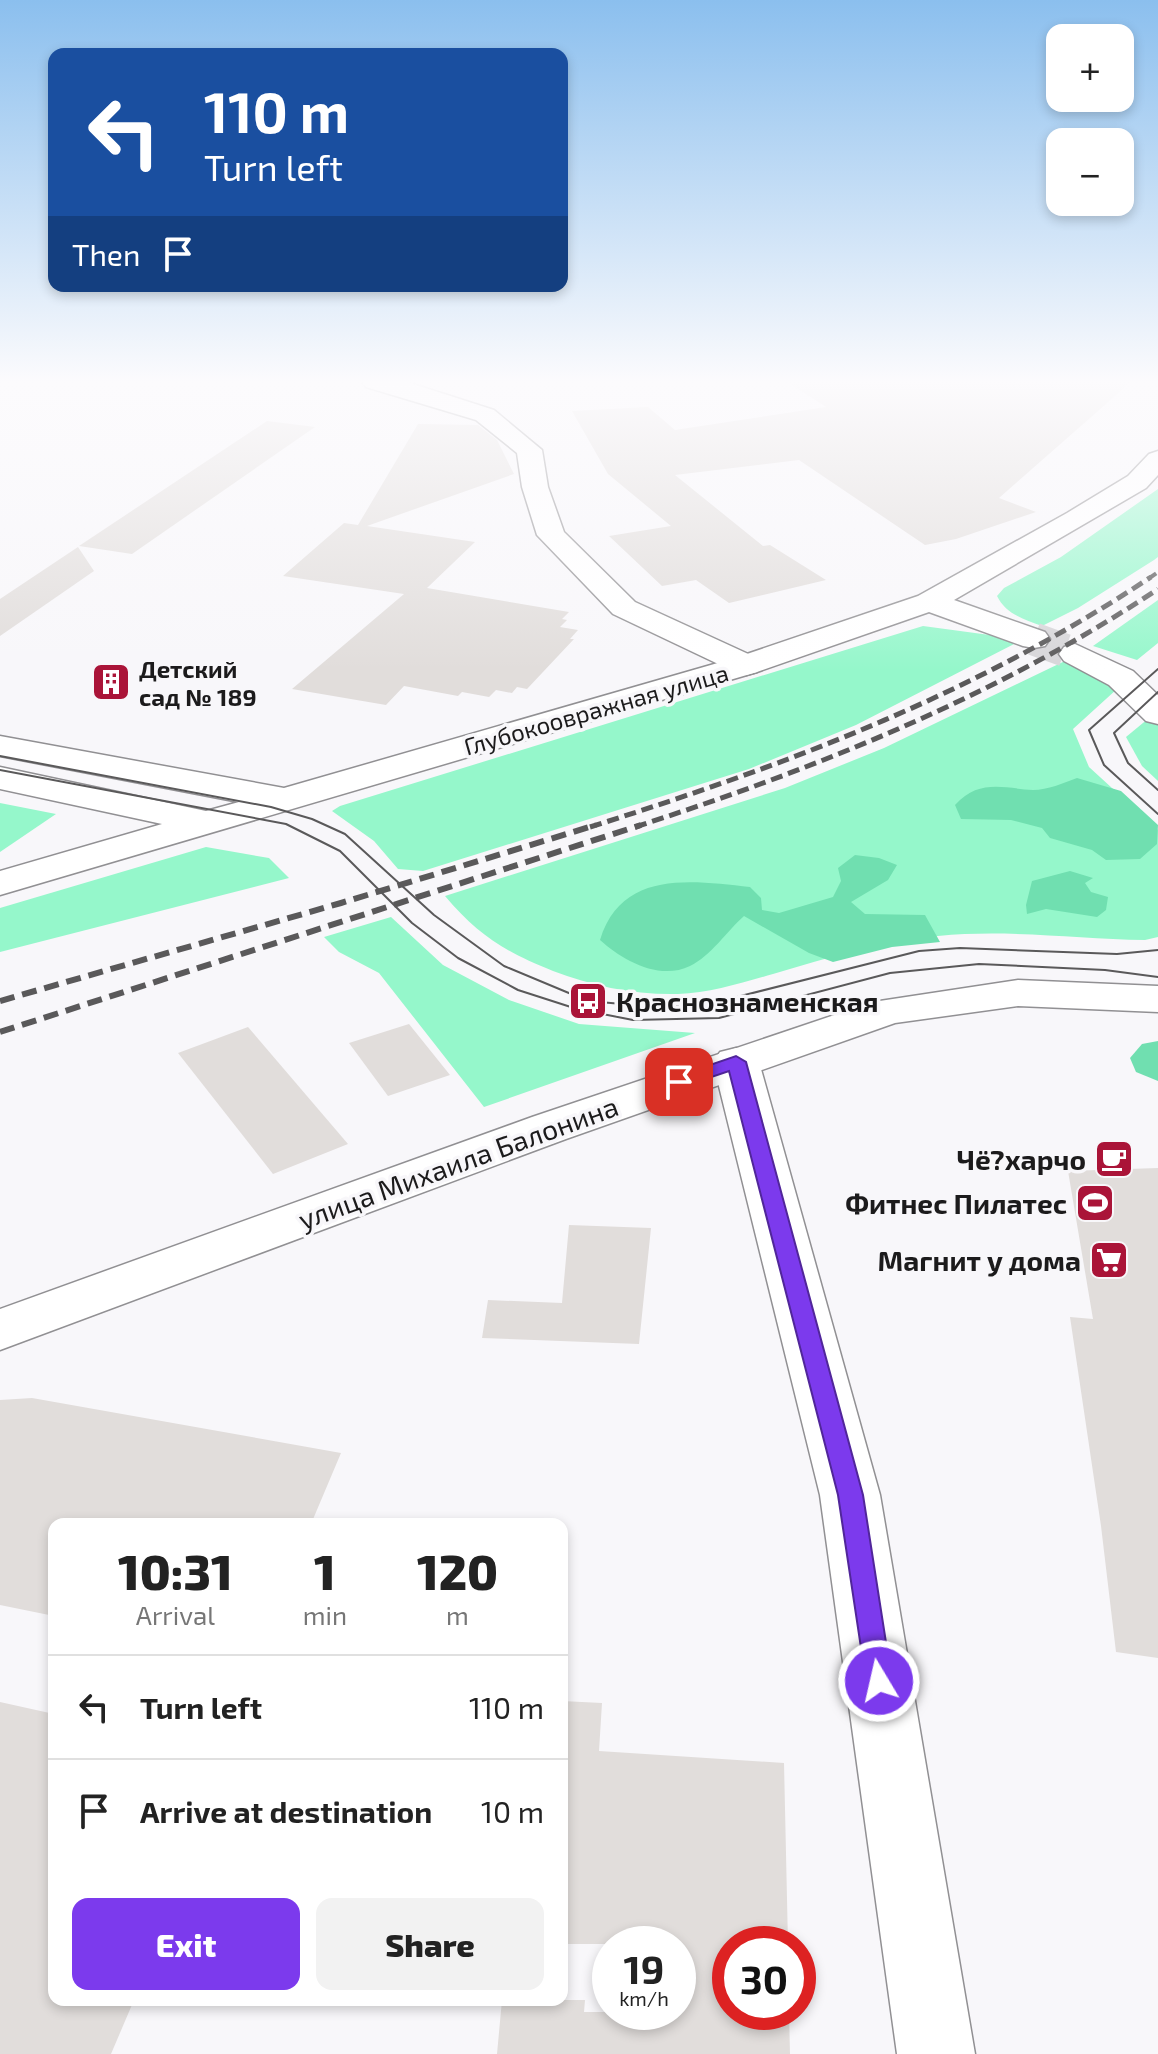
<!DOCTYPE html>
<html lang="en">
<head>
<meta charset="utf-8">
<style>
  body { margin:0; font-family:"Exo 2",sans-serif; background:#f2f2f2; color:#222; height:100vh; display:flex; flex-direction:column; font-size:30px; white-space:nowrap }
  * { box-sizing:border-box; margin:0 }
  p { font-size:26px; color:#767676 }
  .icon { flex:none; width:44px; height:44px; fill:none; stroke:currentColor; stroke-width:2; stroke-linecap:round; stroke-linejoin:round }
  .map { position:relative; flex:1; overflow:hidden }
  .details { position:absolute; left:48px; top:1518px; width:520px; height:488px; display:flex; flex-direction:column; background:#fff; border-radius:16px; box-shadow:0 4px 12px #0003 }
  .details>* { flex:none }
  .guide { position:absolute; left:48px; top:48px; width:520px; height:244px; border-radius:16px; box-shadow:0 4px 12px #0003; background:#1a4fa0; color:#fff; overflow:hidden }
  .fabs { position:absolute; left:1046px; top:24px; display:grid; gap:16px }
  .fabs a { display:grid; place-items:center; width:88px; height:88px; border-radius:16px; background:#fff; box-shadow:0 4px 12px #0003; font-size:40px }
  .speed { position:absolute; left:592px; top:1926px; display:flex; gap:16px; font-size:40px; font-weight:700; text-align:center }
  .speed>* { display:grid; place-content:center; width:104px; height:104px; border-radius:50%; background:#fff; box-shadow:0 4px 12px #0003; line-height:1 }
  .speed small { font-size:20px; font-weight:400 }
  .speed .limit { border:12px solid #d22; background:#fff; color:#111 }
  .pin { position:absolute; display:grid; place-items:center; width:68px; height:68px; color:#fff; margin:-34px; border-radius:16px; box-shadow:0 4px 12px #0006 }
  .me { position:absolute; width:88px; margin:-44px; rotate:351deg; stroke-linejoin:round; filter:drop-shadow(0 0 6px #0008) }
  .turn { display:flex; align-items:center; gap:28px; height:168px; padding:0 24px; font-size:36px }
  .turn .icon { width:104px; height:104px; stroke-width:2.5 }
  .turn b { display:block; font-size:56px; line-height:68px }
  .then { display:flex; align-items:center; height:76px; padding:0 24px; background:#0003; gap:16px; font-size:30px }
  .eta { display:flex; justify-content:space-evenly; align-items:center; height:136px; text-align:center }
  .eta b { font-size:48px; font-weight:800; line-height:56px }
  .cta { display:flex; gap:16px; margin-top:auto; padding:16px 24px }
  .cta a { flex:1; height:92px; border-radius:16px; background:#7c3aed; color:#fff; font-size:32px; font-weight:800; line-height:92px; text-align:center }
  .cta a+a { background:#f2f2f2; color:#222 }
  ul { padding:0; list-style:none }
  li { display:flex; align-items:center; gap:24px; height:104px; padding:0 24px; border-top:2px solid #e0e0e0 }
  li div { flex:1 }
  li b { display:block; font-size:30px }
  li em { font-style:normal }
  .map>svg:first-child { display:block }
  .green { fill:#95f7cb }
  .forest { fill:#70dfb0 }
  .building { fill:#e1dddb }
  .lines { fill:none; stroke-linecap:round; stroke-linejoin:round }
  .secondary-tunnel { stroke:#d7d6d9; stroke-width:33; stroke-dasharray:33 17; stroke-linecap:butt }
  .street-casing { stroke:#919093; stroke-width:3 }
  .secondary-casing { stroke:#919093; stroke-width:3 }
  .street { fill:#fff; fill-rule:evenodd }
  .secondary { fill:#fff; fill-rule:evenodd }
  .tram { stroke:#5a595a; stroke-width:2 }
  .rail-far2 { stroke:#5a595a; stroke-width:4; stroke-dasharray:10 5; stroke-linecap:butt }
  .rail-far1 { stroke:#5a595a; stroke-width:5; stroke-dasharray:12 6; stroke-linecap:butt }
  .rail { stroke:#5a595a; stroke-width:6; stroke-dasharray:15 8; stroke-linecap:butt }
  .route { fill:#7c3aed; stroke:#51269a; stroke-width:2 }
  .labels { text-anchor:middle; dominant-baseline:central; stroke-width:7; stroke-linejoin:round; paint-order:stroke }
  .far-poi-label { font-size:24px; font-weight:bold; fill:#1c1b1c; stroke:#f8f7fa; text-anchor:start }
  .far-street-label { font-size:24px; fill:#1c1b1c; stroke:#f8f7fa }
  .poi-label { font-size:28px; font-weight:bold; fill:#1c1b1c; stroke:#f8f7fa; text-anchor:end }
  .street-label { font-size:28px; fill:#1c1b1c; stroke:#f8f7fa }
</style>
</head>
<body>
<div class="map">
<svg width="1158" height="2054" viewBox="0 0 1158 2054">
  <rect width="100%" height="100%" fill="#f8f7fa"/>
  <!-- green -->
  <g class="green">
    <path d="M 1158,489 L 1158,557 L 1154,560 L 1078,608 L 1042,626 C 1023,619 1006,614 997,596 L 1004,588 L 1061,557 Z"/>
    <path d="M 1158,600 L 1158,643 L 1137,660 L 1093,646 Z"/>
    <path d="M 923,626 L 1012,638 L 1018,642 L 856,725 L 749,769 L 423,871 L 398,869 L 374,841 L 332,811 L 340,806 Z"/>
    <path d="M 1069,659 L 1117,689 L 1073,729 L 1089,767 L 1158,830 L 1158,937 L 1145,940 C 1077,939 1007,929 938,936 C 882,941 827,958 773,974 C 742,983 710,993 678,994 C 635,995 592,986 553,971 C 505,952 478,935 445,896 L 785,788 L 884,748 Z"/>
    <path d="M 1149,718 L 1158,725 L 1158,781 L 1142,766 L 1126,737 Z"/>
    <path d="M 0,803 L 56,814 L 0,852 Z"/>
    <path d="M 206,847 L 269,858 L 289,878 L 0,952 L 0,908 Z"/>
    <path d="M 391,917 L 443,965 L 509,1000 L 579,1024 L 695,1033 L 484,1107 L 379,973 L 339,952 L 324,937 Z"/>
  </g>
  <!-- forest -->
  <g class="forest">
    <path d="M 1077,778 L 1121,791 L 1158,825 L 1157,844 L 1140,859 L 1106,860 L 1092,850 L 1050,838 L 1042,828 L 1011,820 L 961,819 L 955,805 C 979,779 1002,788 1033,790 C 1048,790 1063,783 1077,778 Z"/>
    <path d="M 855,855 L 879,858 L 897,865 L 888,880 L 851,902 L 865,914 L 925,915 L 940,942 L 892,947 L 833,962 L 809,953 L 744,916 C 727,931 711,956 690,966 C 659,981 622,960 600,940 C 622,869 692,881 750,887 L 761,898 L 762,910 L 779,913 L 833,897 L 841,881 L 838,868 Z"/>
    <path d="M 1070,871 L 1093,878 L 1085,883 L 1091,892 L 1108,897 L 1106,910 L 1097,917 L 1046,909 L 1027,914 L 1026,905 L 1032,881 Z"/>
    <path d="M 1158,1041 L 1158,1081 L 1136,1072 L 1130,1058 L 1142,1044 Z"/>
  </g>
  <!-- building -->
  <g class="building">
    <path d="M 787,382 L 1131,382 L 999,498 L 1036,512 L 956,539 L 925,545 L 799,460 L 675,475 L 763,546 L 770,545 L 826,580 L 729,603 L 696,580 L 662,586 L 609,536 L 671,526 L 608,474 L 572,411 L 648,407 L 675,430 L 826,407 Z"/>
    <path d="M 267,421 L 315,427 L 132,554 L 79,546 Z"/>
    <path d="M 418,424 L 478,425 L 497,440 L 514,474 L 367,526 L 475,542 L 427,588 L 569,612 L 562,619 L 567,620 L 560,627 L 578,630 L 570,639 L 574,639 L 527,689 L 517,687 L 512,693 L 496,690 L 489,697 L 462,692 L 458,696 L 404,686 L 386,705 L 292,689 L 404,594 L 283,576 L 344,523 L 358,525 Z"/>
    <path d="M 78,547 L 94,571 L 0,636 L 0,599 Z"/>
    <path d="M 409,1024 L 450,1075 L 388,1096 L 349,1043 Z"/>
    <path d="M 248,1027 L 348,1144 L 273,1174 L 178,1053 Z"/>
    <path d="M 1158,1168 L 1158,1658 L 1116,1652 L 1101,1526 L 1070,1317 L 1093,1319 L 1068,1171 Z"/>
    <path d="M 569,1225 L 651,1228 L 639,1344 L 482,1338 L 488,1300 L 562,1303 Z"/>
    <path d="M 32,1398 L 341,1453 L 311,1524 L 54,1524 L 54,1616 L 0,1605 L 0,1400 Z"/>
    <path d="M 562,1701 L 602,1703 L 599,1751 L 784,1763 L 788,1944 L 730,1944 L 730,2012 L 789,2012 L 790,2054 L 497,2054 L 502,2000 L 585,2000 L 584,2012 L 678,2012 L 678,1944 L 562,1944 Z"/>
    <path d="M 0,1702 L 54,1714 L 54,2000 L 134,2000 L 111,2054 L 0,2054 Z"/>
  </g>
  <g class="lines">
    <!-- secondary-tunnel -->
    <path class="secondary-tunnel" d="M 1034,639 L 1075,654"/>
    <defs>
      <g id="street">
        <path d="M 362,382 L 407,382 L 494,410 L 542,450 L 548,487 L 564,532 L 635,602 L 757,658 L 762,665 L 757,672 L 746,675 L 735,672 L 613,614 L 537,535 L 522,487 L 517,453 L 476,420 L 366,387 Z"/>
        <path d="M 736,1048 L 752,1052 L 759,1062 L 880,1495 L 975,2054 L 897,2054 L 820,1495 L 713,1062 L 720,1052 Z"/>
      </g>
      <g id="secondary">
        <path d="M 1158,451 L 1158,475 L 1146,488 L 954,600 L 1045,632 L 1050,639 L 1045,646 L 1034,648 L 1023,646 L 929,612 L 757,672 L 0,895 L 0,871 L 162,824 L 0,789 L 0,767 L 206,811 L 239,802 L 0,756 L 0,736 L 284,788 L 735,658 L 918,596 L 1067,513 L 1128,476 L 1149,454 Z"/>
        <path d="M 1075,644 L 1133,671 L 1158,695 L 1158,724 L 1146,721 L 1109,685 L 1064,661 L 1059,654 L 1064,647 Z"/>
        <path d="M 1018,980 L 1158,986 L 1158,1012 L 1018,1006 L 895,1023 L 566,1139 L 0,1350 L 0,1309 L 532,1117 L 873,1002 Z"/>
      </g>
    </defs>
    <!-- street casing -->
    <use href="#street" class="street-casing"/>
    <!-- secondary casing -->
    <use href="#secondary" class="secondary-casing"/>
    <!-- street -->
    <use href="#street" class="street"/>
    <!-- secondary -->
    <use href="#secondary" class="secondary"/>
    <!-- tram -->
    <g class="tram">
      <path d="M 1158,669 L 1089,730 L 1104,765 L 1158,814"/>
      <path d="M 1158,692 L 1114,733 L 1128,763 L 1158,790"/>
      <path d="M 0,756 L 271,807 L 312,819 L 345,834 L 434,915 L 504,966 L 588,1001 L 645,1006 L 705,1005 L 919,951 L 960,948 L 1117,954 L 1158,950"/>
      <path d="M 0,770 L 286,824 L 340,851 L 412,923 L 458,958 L 518,990 L 577,1009 L 633,1020 L 719,1018 L 890,973 L 979,964 L 1105,970 L 1158,977"/>
    </g>
    <!-- rail-far2 -->
    <path class="rail-far2" d="M 1148,579 L 1158,572"/>
    <!-- rail-far1 -->
    <g class="rail-far1">
      <path d="M 590,827 C 792,763 973,695 1151,577"/>
      <path d="M 635,827 C 818,768 997,696 1158,589"/>
    </g>
    <!-- rail -->
    <g class="rail">
      <path d="M 0,1001 L 341,903 L 596,825"/>
      <path d="M 0,1032 L 641,825"/>
    </g>
  </g>
  <!-- sky -->
  <linearGradient id="sky" x2="0" y2="1"><stop stop-color="#8bbfee"/><stop offset="0.57" stop-color="#fcfbfd"/><stop offset="1" stop-color="#fcfbfd" stop-opacity="0"/></linearGradient>
  <rect width="1158" height="670" fill="url(#sky)"/>
  <!-- route -->
  <path class="route" d="M 736,1056 L 746,1062 L 863,1495 L 892,1681 L 889,1690 L 879,1693 L 869,1690 L 866,1681 L 838,1495 L 729,1071 L 679,1088 L 670,1082 L 672,1078 Z"/>
  <!-- icons -->
  <defs>
    <symbol id="building-square" viewBox="-11 -11 22 22"><rect x="-9" y="-9" width="18" height="18" rx="4" fill="#aa1438" stroke="#f8f7fa"/><path d="M-4-6H4V6H1V3H-1V6H-4ZM-2.5-4.3h1.7v1.8h-1.7ZM.8-4.3h1.7v1.8H.8ZM-2.5-1h1.7V.8h-1.7ZM.8-1h1.7V.8H.8Z" fill="#fff"/></symbol>
    <symbol id="bus-square" viewBox="-11 -11 22 22"><rect x="-9" y="-9" width="18" height="18" rx="4" fill="#aa1438" stroke="#f8f7fa"/><path d="M-5-6H5V4H4V6H2V4H-2V6H-4V4H-5ZM-3.5-4V0h7V-4ZM-3.5 1.2v1.5H-2V1.2ZM2 1.2v1.5H3.5V1.2Z" fill="#fff"/></symbol>
    <symbol id="cafe-square" viewBox="-11 -11 22 22"><rect x="-9" y="-9" width="18" height="18" rx="4" fill="#aa1438" stroke="#f8f7fa"/><path d="M-5.5-4.5H6V0H3Q3 3.5 0 3.5H-2.5Q-5.5 3.5-5.5 0ZM3-3.2v2h1.7v-2ZM-6 4.5H4V6H-6Z" fill="#fff"/></symbol>
    <symbol id="stadium-square" viewBox="-11 -11 22 22"><rect x="-9" y="-9" width="18" height="18" rx="4" fill="#aa1438" stroke="#f8f7fa"/><path d="M0-5a6.5 5 0 1 0 0 10a6.5 5 0 1 0 0-10ZM-3.5-1.8h7v3.6h-7Z" fill="#fff"/></symbol>
    <symbol id="supermarket-square" viewBox="-11 -11 22 22"><rect x="-9" y="-9" width="18" height="18" rx="4" fill="#aa1438" stroke="#f8f7fa"/><path d="M-6-5.5h2.5l.6 2H6L4.5 2H-2.5L-4.4-4H-6ZM-1.5 3.2a1.3 1.3 0 1 0 .1 0ZM3 3.2a1.3 1.3 0 1 0 .1 0Z" fill="#fff"/></symbol>
  </defs>
  <g fill-rule="evenodd">
    <use href="#building-square" x="89" y="660" width="44" height="44"/>
    <use href="#bus-square" x="566" y="979" width="44" height="44"/>
    <use href="#cafe-square" x="1092" y="1137" width="44" height="44"/>
    <use href="#stadium-square" x="1073" y="1181" width="44" height="44"/>
    <use href="#supermarket-square" x="1087" y="1238" width="44" height="44"/>
  </g>
  <g class="labels">
    <!-- far-poi labels -->
    <g class="far-poi-label">
      <text x="139" y="668">Детский<tspan x="139" dy="28">сад № 189</tspan></text>
    </g>
    <!-- far-street labels -->
    <g class="far-street-label">
      <text transform="translate(596 709) rotate(-16)">Глубокоовражная улица</text>
    </g>
    <!-- poi labels -->
    <g class="poi-label">
      <text x="616" y="1001" text-anchor="start">Краснознаменская</text>
      <text x="1086" y="1159">Чё?харчо</text>
      <text x="1067" y="1203">Фитнес Пилатес</text>
      <text x="1081" y="1260">Магнит у дома</text>
    </g>
    <!-- street labels -->
    <g class="street-label">
      <text transform="translate(458 1162) rotate(-20)">улица Михаила Балонина</text>
    </g>
  </g>
</svg>
<div class="fabs">
<a>+</a>
<a>−</a>
</div>
<div class="speed"><div>19<small>km/h</small></div><div class="limit">30</div></div>
<div class="pin" style="left:679px;top:1082px;background:#d93025"><svg class="icon" aria-label="arrive" viewBox="0 0 24 24"><path d="M6 21V4h12l-3 4 3 4H6"/></svg></div>
<svg class="me" style="left:879px;top:1681px" viewBox="-20 -20 40 40"><circle r="17" fill="#7c3aed" stroke="#fff" stroke-width="3"/><path d="M0-11L8 9 0 5-8 9z" fill="#fff"/></svg>
<div class="guide">
<div class="turn"><svg class="icon" aria-label="left" viewBox="0 0 24 24"><path d="M17 20v-9H6M10 6l-5 5 5 5"/></svg><div><b>110 m</b>Turn left</div></div>
<div class="then">Then<svg class="icon" aria-label="arrive" viewBox="0 0 24 24"><path d="M6 21V4h12l-3 4 3 4H6"/></svg></div>
</div>
<section class="details">
<div class="eta">
<div><b>10:31</b><p>Arrival</p></div>
<div><b>1</b><p>min</p></div>
<div><b>120</b><p>m</p></div>
</div>
<ul>
<li><svg class="icon" aria-label="left" viewBox="0 0 24 24"><path d="M17 20v-9H6M10 6l-5 5 5 5"/></svg><div><b>Turn left</b></div><em>110 m</em></li>
<li><svg class="icon" aria-label="arrive" viewBox="0 0 24 24"><path d="M6 21V4h12l-3 4 3 4H6"/></svg><div><b>Arrive at destination</b></div><em>10 m</em></li>
</ul>
<div class="cta"><a>Exit</a><a>Share</a></div>
</section>
</div>
</body>
</html>
